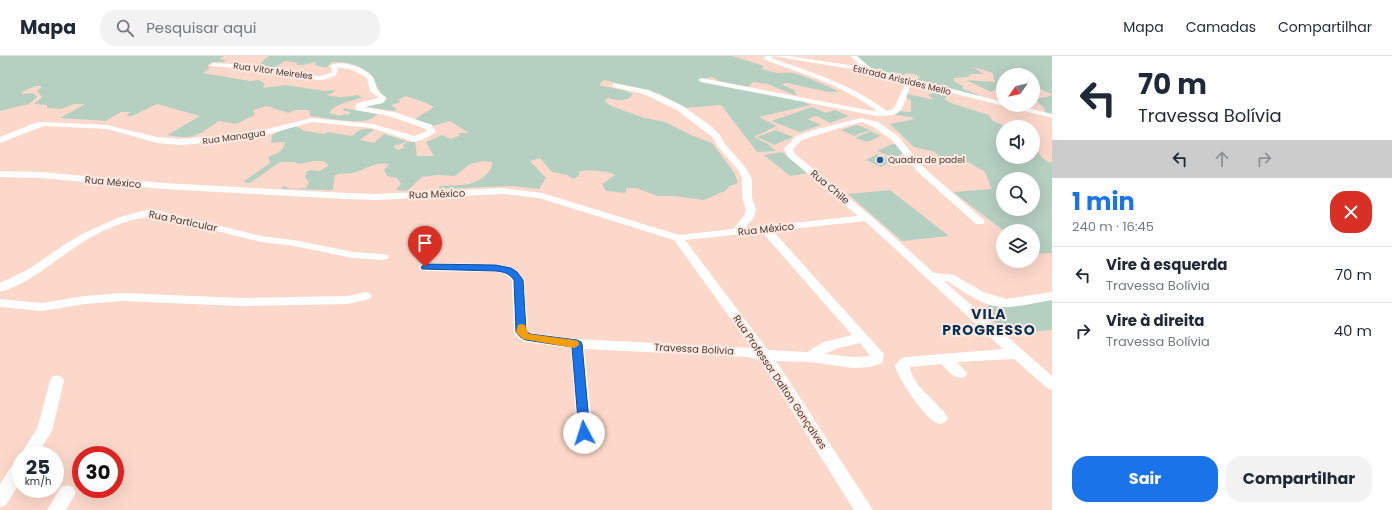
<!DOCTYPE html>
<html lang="pt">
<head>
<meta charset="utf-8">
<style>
  body { margin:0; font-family:Poppins,sans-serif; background:#f2f2f3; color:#1f2937; height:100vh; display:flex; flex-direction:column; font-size:15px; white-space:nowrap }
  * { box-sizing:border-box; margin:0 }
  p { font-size:13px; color:#747a83 }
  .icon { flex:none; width:22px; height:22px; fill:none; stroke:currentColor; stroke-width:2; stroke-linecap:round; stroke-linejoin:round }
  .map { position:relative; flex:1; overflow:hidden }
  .drawer { display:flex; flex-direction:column; background:#fff; width:340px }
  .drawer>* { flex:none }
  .top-card { background:#fff; color:#1f2937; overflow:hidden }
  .needle { width:26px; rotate:236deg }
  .buttons { position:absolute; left:996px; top:12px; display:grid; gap:8px }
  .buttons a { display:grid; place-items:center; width:44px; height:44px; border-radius:50%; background:#fff; box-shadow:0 4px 16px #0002; font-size:20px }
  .speed { position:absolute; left:12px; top:390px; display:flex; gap:8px; font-size:20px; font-weight:700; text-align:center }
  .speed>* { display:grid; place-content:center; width:52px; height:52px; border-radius:50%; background:#fff; box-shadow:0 4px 16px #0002; line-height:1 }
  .speed small { font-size:10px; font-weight:400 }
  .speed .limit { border:6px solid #d22; background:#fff; color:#111 }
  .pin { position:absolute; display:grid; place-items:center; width:34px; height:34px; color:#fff; margin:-41px -17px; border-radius:50% 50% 50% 0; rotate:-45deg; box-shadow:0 0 4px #0007 }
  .pin .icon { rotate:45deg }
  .me { position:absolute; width:44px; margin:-22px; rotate:355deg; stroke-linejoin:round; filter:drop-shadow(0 0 3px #0008) }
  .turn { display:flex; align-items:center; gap:14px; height:84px; padding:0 20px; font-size:18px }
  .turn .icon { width:52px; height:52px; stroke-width:2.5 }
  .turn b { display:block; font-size:28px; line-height:34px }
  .lanes { display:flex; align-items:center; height:38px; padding:0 20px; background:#0003; justify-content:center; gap:20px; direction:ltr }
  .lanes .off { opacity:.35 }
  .round { display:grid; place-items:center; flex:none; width:42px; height:42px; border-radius:16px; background:#f2f2f3 }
  .overview { display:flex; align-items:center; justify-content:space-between; height:68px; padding:0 20px }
  h1 { font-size:24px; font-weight:700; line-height:30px; color:#1a73e8 }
  .primary-button { display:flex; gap:8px; margin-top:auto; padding:8px 20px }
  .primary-button a { flex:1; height:46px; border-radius:16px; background:#1a73e8; color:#fff; font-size:16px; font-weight:700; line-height:46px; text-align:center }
  .primary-button a+a { background:#f2f2f3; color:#1f2937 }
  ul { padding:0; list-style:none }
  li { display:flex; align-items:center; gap:12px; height:56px; padding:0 20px; border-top:1px solid #e0e1e3 }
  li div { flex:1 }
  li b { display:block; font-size:15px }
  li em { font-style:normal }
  header { display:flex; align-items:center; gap:24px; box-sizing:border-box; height:56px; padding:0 20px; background:#fff; border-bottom:1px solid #e0e1e3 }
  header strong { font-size:19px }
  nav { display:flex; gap:22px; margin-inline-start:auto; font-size:14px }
  .search { width:280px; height:36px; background:#f2f2f3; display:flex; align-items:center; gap:10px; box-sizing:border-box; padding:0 14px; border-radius:16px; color:#747a83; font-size:15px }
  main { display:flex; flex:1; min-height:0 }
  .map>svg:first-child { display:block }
  .green { fill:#b5cfc1; fill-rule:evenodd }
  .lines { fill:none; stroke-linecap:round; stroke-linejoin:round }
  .minor { fill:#fff; fill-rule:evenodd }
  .route { fill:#1a73e8; stroke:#114b97 }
  .slow { fill:#f59e0b }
  .poi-dot { fill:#1b5b91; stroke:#ffe9e1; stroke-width:1.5 }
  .labels { text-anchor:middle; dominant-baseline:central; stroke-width:4; stroke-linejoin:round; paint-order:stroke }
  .far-street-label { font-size:9px; fill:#473934; stroke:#ffe9e1 }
  .far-poi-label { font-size:9px; fill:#473934; stroke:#ffe9e1; text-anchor:start }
  .street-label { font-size:10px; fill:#473934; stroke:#ffe9e1 }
  .district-label { font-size:14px; font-weight:bold; letter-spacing:1px; fill:#033155; stroke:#ffe9e1 }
</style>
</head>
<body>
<header>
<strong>Mapa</strong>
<div class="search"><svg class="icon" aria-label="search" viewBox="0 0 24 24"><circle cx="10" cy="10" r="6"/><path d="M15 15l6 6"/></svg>Pesquisar aqui</div>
<nav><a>Mapa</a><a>Camadas</a><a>Compartilhar</a></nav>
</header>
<main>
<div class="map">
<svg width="1052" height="454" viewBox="0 0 1052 454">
  <rect width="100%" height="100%" fill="#fcd8cb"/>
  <!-- green -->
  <g class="green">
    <path d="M 0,0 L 224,0 L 219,3 L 226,4 L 224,6 L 213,6 L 208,9 L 209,13 L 203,17 L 250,25 L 259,24 L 265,28 L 263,32 L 285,29 L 325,35 L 333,34 L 335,36 L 326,39 C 337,42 347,41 358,39 L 362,42 C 351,45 336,47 329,57 L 341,60 L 344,58 L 348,59 L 351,56 L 344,55 L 343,52 L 378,58 C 376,59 373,62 370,63 C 360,69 322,61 310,60 L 309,54 L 295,54 L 288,57 L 267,50 L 253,54 L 255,59 L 236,68 L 219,65 C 196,80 195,84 167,79 L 200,60 L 157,48 L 132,60 L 126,60 L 130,56 L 121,56 L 106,65 L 60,62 L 85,48 L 74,48 L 61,53 L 47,52 L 47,49 L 34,48 L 42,41 L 37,35 L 41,32 L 41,30 L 35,30 L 22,36 L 22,38 L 33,37 L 37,41 L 29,48 L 0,55 Z"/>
    <path d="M 269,0 L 732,0 L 764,10 L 761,13 C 766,14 772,16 777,17 C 782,17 787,16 793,17 C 800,18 834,32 839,36 L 828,36 L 787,27 L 781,28 L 794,34 L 797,40 L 767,28 L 753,26 L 748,31 L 718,25 C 714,20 710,21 705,23 L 796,42 L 811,49 L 759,61 L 777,70 L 754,81 L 768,88 L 776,95 L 757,96 L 721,49 L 686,52 L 660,38 L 604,24 L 599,29 L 626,35 L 633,38 C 626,47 617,44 608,42 L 605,45 L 611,50 L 645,62 L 665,66 L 693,80 L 712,87 L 734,116 L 738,127 L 730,130 L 725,135 L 704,144 L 674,140 L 658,140 L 636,132 L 626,132 L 626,137 L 606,135 L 602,128 L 615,119 C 609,115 587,113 579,116 L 579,120 L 573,123 L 567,119 L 552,116 L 540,102 L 530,105 L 546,122 L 539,133 L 512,130 L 439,133 L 439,131 L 441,130 C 458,129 478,131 489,115 C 491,111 493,110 492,106 L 483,105 L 470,108 L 455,120 L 438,119 L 422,121 L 409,133 L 412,135 L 396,134 L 401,128 L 397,122 L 387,120 L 384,114 L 389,108 C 374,105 365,115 351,117 C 345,118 341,117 335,119 L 333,134 L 281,133 L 283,130 L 291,133 L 306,132 L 309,126 L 305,122 L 306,116 L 310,114 L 320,115 L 329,109 L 323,105 L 314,105 L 300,108 L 293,106 L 280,106 L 250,127 L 243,126 L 270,107 L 268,101 C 276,98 283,96 285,86 L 271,87 L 272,79 L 288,71 L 295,70 L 305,75 L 324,78 L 327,76 L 352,80 C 359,73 365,71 374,74 L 360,84 L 374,87 L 384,78 L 407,85 L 401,88 L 393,90 L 397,94 L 404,92 L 403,89 L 407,86 L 415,86 L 417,100 L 434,100 L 426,86 L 442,79 L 451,83 L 460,79 L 458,77 L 469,77 L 450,65 L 433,70 L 415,63 L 434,51 L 426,47 L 406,40 L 398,44 L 401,46 L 391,49 L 397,53 L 394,55 L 366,51 L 385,43 C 368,17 366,6 332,6 L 326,12 L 315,9 L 316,6 L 303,9 L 296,9 L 298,7 L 285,5 L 273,13 L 255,11 Z"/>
    <path d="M 856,0 L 1052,0 L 1052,38 L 1033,30 L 1033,19 L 1003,19 L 1003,23 L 999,23 L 1003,25 L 1003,30 L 1000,30 L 1003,32 L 1003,37 L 995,34 L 991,36 L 966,24 L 995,26 L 993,20 L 993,17 L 973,11 L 984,18 L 971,18 L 968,21 L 953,22 L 955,26 L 963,30 L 963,33 L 979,39 L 980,42 L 916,24 L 920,21 C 915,18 909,16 903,19 L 895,16 L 889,19 L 870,13 Z"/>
    <path d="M 939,35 L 951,38 L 944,43 L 951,47 L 989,59 L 992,64 L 1006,71 L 1003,71 L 1003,101 L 1033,101 L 1033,92 L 1037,93 C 1040,100 1044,105 1052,107 L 1052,197 L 1034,198 L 1033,175 L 1004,175 L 953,136 L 992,133 L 985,116 L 968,106 L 952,109 L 939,101 L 935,96 L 914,91 L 890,68 L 914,63 L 912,61 L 895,59 L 898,55 L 911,56 L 911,45 L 905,40 L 907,38 L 935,44 L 928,39 ZM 1003,123 L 1033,123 L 1033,153 L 1003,153 Z"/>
    <path d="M 1052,39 L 1052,59 L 1044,57 L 1045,53 L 1035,43 L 1047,41 Z"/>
    <path d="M 812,51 L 826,57 L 835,54 L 849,60 L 830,67 L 816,60 L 808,63 L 821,69 L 800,76 L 771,65 Z"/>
    <path d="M 857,69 L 870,74 L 854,80 L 841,74 Z"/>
    <path d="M 776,74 L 793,81 L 774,89 L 757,81 Z"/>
    <path d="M 870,75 L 881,80 L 867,86 L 855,82 Z"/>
    <path d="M 892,88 L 896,88 L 907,95 L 895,102 L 877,95 Z"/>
    <path d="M 782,96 L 809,117 L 790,120 L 764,99 Z"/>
    <path d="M 877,98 L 893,104 L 881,111 L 866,104 Z"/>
    <path d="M 890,134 L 949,180 L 902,185 L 848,138 Z"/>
    <path d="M 1052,244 L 1052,274 L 1012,278 L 983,258 L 990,247 L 1029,248 Z"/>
  </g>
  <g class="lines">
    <!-- minor -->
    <g class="minor">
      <path d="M 766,0 L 789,0 L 862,11 L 850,0 L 857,0 L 871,12 L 1003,46 L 1003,49 L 1016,49 L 1052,58 L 1052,62 L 912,27 C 905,37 907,55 893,59 C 888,60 882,60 877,60 L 701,26 L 698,24 L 701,22 L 878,56 C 845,30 804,18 765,4 L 764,3 ZM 773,0 L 869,16 L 906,26 L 895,50 L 893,53 L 887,55 C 852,29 812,16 771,2 Z"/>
      <path d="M 213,7 L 235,8 L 319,20 L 331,17 L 332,14 L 330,10 C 338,3 364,11 371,19 C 376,24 375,28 377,33 C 379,37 384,39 387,42 L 383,47 L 364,51 L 394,56 L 432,69 L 436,76 L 422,84 L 414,86 L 372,72 L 312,66 L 251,83 L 181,89 L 157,87 L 107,73 L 44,70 L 0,87 L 0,81 L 35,67 L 44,66 L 107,69 L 157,81 L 181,83 L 251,77 L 312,62 L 373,68 L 414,80 L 427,75 L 426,73 L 389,60 L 356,54 L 355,52 L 357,47 L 379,42 L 370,35 L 367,22 L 353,14 L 337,11 L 338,14 C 336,23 327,23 319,24 L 235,12 L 211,10 L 210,9 Z"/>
      <path d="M 613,27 L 649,34 L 683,50 L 712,71 L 719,78 L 725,88 L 746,112 L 752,123 L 752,141 L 756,154 L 754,161 L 745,172 L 858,160 L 788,101 L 784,93 L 796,80 L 817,73 L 861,62 L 878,66 L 898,80 L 923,111 L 984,164 L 985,166 L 984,168 L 976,168 L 917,115 L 892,84 L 872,70 L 861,66 L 823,77 L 802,84 L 793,93 L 795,98 L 871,160 L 934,217 L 954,219 L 983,236 L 1006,243 L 1052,236 L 1052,244 C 1037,246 1021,251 1006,251 C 985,252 964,236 947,225 L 944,225 L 1052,320 L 1052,334 L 1047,332 L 1014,303 L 957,306 L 967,317 L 965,321 C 955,324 948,315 941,308 L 910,311 C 913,332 938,344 948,362 L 945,366 C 944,367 941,368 940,368 C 927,367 898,322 895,310 C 898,305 900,302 906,301 L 1003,293 L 865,165 L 773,175 L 884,298 L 882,307 L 870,311 L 853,312 L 810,306 L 776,305 L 873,454 L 854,454 L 760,304 L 748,301 L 584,293 L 593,377 L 591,382 L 585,384 L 579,382 L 577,377 L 571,292 L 526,286 C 520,284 517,281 514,276 L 512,224 L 503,217 L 496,216 L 425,215 L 421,214 L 419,211 L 421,208 L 425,207 L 496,208 L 511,211 L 524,223 L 528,274 L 530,277 L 577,283 L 752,292 L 674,184 L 539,142 L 503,138 L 376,144 L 346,143 L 163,133 L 41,122 L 0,121 L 0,115 L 41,116 L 163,127 L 346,137 L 376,138 L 503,132 L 542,137 L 679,179 L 733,173 L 744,160 L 746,154 L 742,141 L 742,123 L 739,115 L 718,91 L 712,81 L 677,54 L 644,38 L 613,31 ZM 762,176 L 852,279 L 824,286 L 807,296 L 768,294 L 685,184 ZM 860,287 L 870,300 L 853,301 L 825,298 L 838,292 Z"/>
      <path d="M 146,154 L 156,154 L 261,180 L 294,184 L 353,196 L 383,198 L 387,199 L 389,201 L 387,203 L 383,204 L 353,202 L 294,190 L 261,186 L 156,160 C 127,162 97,176 74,192 C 50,208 28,228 0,236 L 0,227 L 29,213 L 67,187 L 86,176 L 120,161 Z"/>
      <path d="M 366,236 L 370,237 L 372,240 L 370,243 L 347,248 L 242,250 L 122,245 L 85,248 L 42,255 L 0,251 L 0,243 L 42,247 L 85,240 L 122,237 L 242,242 L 347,240 Z"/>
      <path d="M 57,319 L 62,321 L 64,325 L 52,375 L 37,399 L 21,399 L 21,401 L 20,399 L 37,373 L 50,325 L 52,321 Z"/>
      <path d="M 21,403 L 21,425 L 6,449 L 0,451 L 0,428 L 15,405 Z"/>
      <path d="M 67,429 L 73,431 L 76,437 L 66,454 L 47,454 L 61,431 Z"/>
    </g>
  </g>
  <!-- route -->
  <path class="route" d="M 425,208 L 496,209 L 511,212 L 517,216 L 523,224 L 526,274 L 530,278 L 577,284 L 581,286 L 582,288 L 590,377 L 589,381 L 584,382 L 580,381 L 579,377 L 572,291 L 526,284 C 522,283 519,280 516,276 L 514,224 C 509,217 504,216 496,215 L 422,213 L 421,211 Z"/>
  <!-- slow -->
  <path class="slow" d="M 521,268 L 525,269 L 529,278 L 574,284 L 578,285 L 579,288 L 578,290 L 574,292 L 523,283 L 516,276 L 518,269 Z"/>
  <!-- markers -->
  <circle class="poi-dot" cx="880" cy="104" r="4"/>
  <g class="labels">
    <!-- far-street labels -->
    <g class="far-street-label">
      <text transform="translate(273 15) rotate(8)">Rua Vitor Meireles</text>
      <text transform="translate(902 24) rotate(14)">Estrada Aristides Mello</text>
      <text transform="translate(234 81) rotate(-8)">Rua Managua</text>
    </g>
    <!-- far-poi labels -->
    <g class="far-poi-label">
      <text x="888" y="104">Quadra de padel</text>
    </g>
    <!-- street labels -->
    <g class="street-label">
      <text transform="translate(113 126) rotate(5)">Rua México</text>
      <text transform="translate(830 131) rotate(40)">Rua Chile</text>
      <text transform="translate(437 138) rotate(-2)">Rua México</text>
      <text transform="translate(183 165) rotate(12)">Rua Particular</text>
      <text transform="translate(766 173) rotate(-6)">Rua México</text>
      <text transform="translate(694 293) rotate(3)">Travessa Bolívia</text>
      <text transform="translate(780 326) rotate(56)">Rua Professor Dalton Gonçalves</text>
    </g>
    <!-- district labels -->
    <g class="district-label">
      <text x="989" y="258">VILA<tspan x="989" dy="16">PROGRESSO</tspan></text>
    </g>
  </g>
</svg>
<div class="buttons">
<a><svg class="needle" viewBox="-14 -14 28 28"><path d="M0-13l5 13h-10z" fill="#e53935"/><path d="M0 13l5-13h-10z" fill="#747a83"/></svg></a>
<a><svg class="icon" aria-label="sound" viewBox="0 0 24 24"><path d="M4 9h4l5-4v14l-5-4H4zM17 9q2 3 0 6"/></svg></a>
<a><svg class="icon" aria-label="search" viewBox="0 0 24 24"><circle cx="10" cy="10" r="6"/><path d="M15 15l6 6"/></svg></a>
<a><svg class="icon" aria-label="layers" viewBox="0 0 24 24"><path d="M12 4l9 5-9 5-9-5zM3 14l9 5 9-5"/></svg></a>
</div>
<div class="speed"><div>25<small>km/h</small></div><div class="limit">30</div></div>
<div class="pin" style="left:425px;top:211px;background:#d93025"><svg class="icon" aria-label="arrive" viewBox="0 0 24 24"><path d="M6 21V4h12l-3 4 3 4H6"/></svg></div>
<svg class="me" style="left:584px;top:377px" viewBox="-20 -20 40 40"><circle r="19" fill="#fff"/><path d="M0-13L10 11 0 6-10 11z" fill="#1a73e8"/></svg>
</div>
<section class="drawer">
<div class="top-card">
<div class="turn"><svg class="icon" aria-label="left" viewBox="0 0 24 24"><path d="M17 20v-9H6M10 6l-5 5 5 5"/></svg><div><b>70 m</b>Travessa Bolívia</div></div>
<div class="lanes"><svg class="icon" aria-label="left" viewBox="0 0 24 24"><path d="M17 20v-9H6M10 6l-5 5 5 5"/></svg><svg class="icon off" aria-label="ahead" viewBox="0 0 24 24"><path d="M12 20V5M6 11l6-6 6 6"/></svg><svg class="icon off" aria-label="right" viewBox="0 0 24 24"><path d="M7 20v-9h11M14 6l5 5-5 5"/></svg></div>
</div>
<div class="overview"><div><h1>1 min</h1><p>240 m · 16:45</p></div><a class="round" style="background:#d93025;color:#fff"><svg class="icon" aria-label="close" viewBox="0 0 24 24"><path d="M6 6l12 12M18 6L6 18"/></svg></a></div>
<ul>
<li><svg class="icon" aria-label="left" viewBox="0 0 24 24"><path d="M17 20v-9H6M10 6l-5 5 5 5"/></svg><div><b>Vire à esquerda</b><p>Travessa Bolívia</p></div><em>70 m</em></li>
<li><svg class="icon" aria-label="right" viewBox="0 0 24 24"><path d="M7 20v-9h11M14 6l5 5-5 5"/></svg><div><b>Vire à direita</b><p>Travessa Bolívia</p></div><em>40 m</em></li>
</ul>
<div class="primary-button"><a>Sair</a><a>Compartilhar</a></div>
</section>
</main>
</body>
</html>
